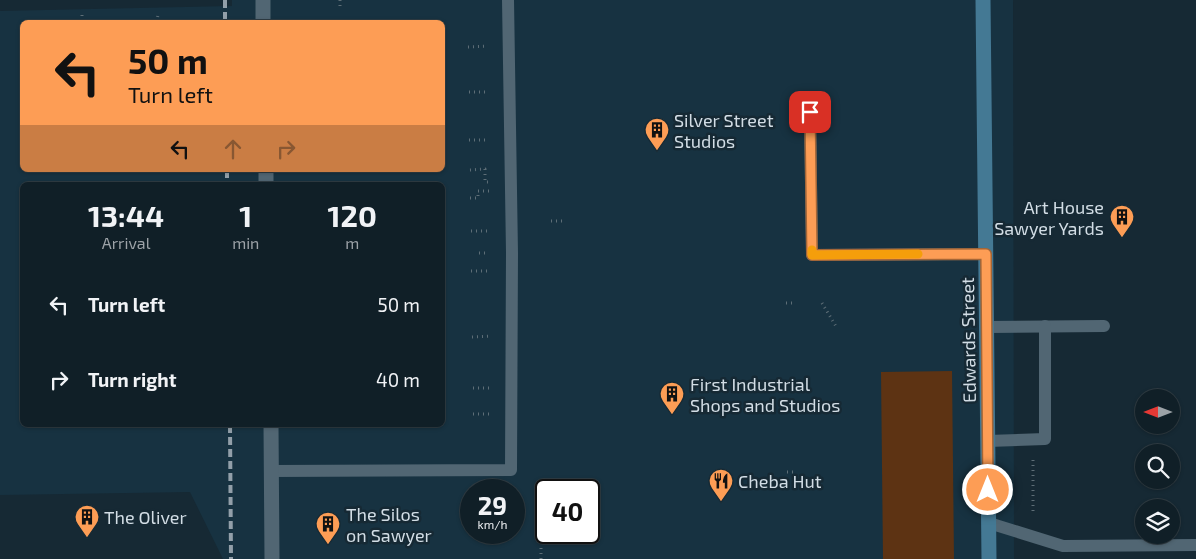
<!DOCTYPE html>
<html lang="en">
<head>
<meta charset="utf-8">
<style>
  body { margin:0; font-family:"Exo 2",sans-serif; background:#1e2c33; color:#f1f3f6; height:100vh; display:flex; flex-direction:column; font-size:19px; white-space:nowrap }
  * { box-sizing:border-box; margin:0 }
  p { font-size:16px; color:#9ca2a7 }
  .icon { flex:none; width:28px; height:28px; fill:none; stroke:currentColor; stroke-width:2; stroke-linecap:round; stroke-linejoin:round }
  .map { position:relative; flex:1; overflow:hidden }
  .panel { position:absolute; left:20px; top:182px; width:425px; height:245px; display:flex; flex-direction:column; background:#101f27; border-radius:8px; box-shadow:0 1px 4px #0004,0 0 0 1px #303d44 }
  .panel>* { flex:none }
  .top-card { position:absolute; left:20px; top:20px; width:425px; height:152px; border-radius:8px; box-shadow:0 1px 4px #0004,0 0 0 1px #303d44; background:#fd9d55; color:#111; overflow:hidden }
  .needle { width:32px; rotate:270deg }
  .fabs { position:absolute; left:1135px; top:389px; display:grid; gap:10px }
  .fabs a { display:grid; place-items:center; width:45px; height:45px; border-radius:50%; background:#101f27; box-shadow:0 1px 4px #0004,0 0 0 1px #303d44; font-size:25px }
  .speed { position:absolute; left:460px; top:479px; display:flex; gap:10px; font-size:25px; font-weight:700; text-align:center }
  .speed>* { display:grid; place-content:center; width:65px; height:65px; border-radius:50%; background:#101f27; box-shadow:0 1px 4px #0004,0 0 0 1px #303d44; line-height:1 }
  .speed small { font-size:12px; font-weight:400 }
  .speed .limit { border:2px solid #111; border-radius:8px; background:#fff; color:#111 }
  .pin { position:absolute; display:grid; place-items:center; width:42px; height:42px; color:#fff; margin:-21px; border-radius:10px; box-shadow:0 2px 8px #0006 }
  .me { position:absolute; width:55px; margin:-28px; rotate:0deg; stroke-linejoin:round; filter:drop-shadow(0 0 4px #0008) }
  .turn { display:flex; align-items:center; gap:18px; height:105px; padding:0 25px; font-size:22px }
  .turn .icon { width:65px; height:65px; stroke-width:2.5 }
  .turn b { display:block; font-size:35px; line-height:42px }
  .lanes { display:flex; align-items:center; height:48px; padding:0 25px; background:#0003; justify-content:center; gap:25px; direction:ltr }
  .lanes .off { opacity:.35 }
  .eta { display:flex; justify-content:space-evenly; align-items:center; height:85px; text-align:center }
  .eta b { font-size:30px; font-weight:700; line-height:35px }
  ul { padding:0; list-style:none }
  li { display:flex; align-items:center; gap:15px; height:75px; padding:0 25px }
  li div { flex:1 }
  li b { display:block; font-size:19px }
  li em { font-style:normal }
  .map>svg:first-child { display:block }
  .built { fill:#173241; fill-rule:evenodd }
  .green { fill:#5d3313 }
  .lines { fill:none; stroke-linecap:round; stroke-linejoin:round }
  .path { stroke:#5e6e77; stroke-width:3; stroke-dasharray:1 4; stroke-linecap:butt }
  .lane { stroke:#516673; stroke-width:12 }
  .street { stroke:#516673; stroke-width:15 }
  .secondary { stroke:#447994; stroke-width:15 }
  .rail { stroke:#929fa9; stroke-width:4; stroke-dasharray:8 4; stroke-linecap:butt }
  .route-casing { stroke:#a46637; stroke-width:12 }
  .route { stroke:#fd9d55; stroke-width:9 }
  .slow { stroke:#f59e0b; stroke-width:9 }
  .labels { text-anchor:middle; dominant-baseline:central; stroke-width:5; stroke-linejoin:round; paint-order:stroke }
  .poi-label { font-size:18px; fill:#d2dde5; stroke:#162934; text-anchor:start }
  .street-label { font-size:18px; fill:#d2dde5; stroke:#162934 }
</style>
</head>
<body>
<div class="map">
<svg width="1196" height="559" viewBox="0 0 1196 559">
  <rect width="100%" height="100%" fill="#162934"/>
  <!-- built -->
  <path class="built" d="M 232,0 L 1013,0 L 1014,559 L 223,559 L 190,492 L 0,495 L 0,11 L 232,6 ZM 22,22 L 442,22 L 442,170 L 22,170 ZM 22,185 L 442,185 L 442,425 L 22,425 ZM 471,490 L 514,490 L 514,532 L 471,532 ZM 546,490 L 589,490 L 589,532 L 546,532 Z"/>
  <!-- green -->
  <path class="green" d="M 952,371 L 954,559 L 883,559 L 881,372 Z"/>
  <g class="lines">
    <!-- path -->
    <g class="path">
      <path d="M 340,0 L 340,6"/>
      <path d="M 82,15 L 82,22"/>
      <path d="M 157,22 L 158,14"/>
      <path d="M 468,47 L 488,46"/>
      <path d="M 469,92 L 488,92"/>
      <path d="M 469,140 L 489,140"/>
      <path d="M 470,170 L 485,169 L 485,182 L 489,182"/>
      <path d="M 470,198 L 478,198 L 478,191 L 490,191"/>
      <path d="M 551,221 L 563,221"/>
      <path d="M 471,231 L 490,231"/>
      <path d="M 479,253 L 488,253"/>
      <path d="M 471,271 L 491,271"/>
      <path d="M 786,303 L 795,303"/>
      <path d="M 822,303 L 837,328"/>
      <path d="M 472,337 L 491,336"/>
      <path d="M 473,388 L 490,388"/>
      <path d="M 473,414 L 490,414"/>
      <path d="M 1033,460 L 1033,514"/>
      <path d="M 787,472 L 795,472"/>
      <path d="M 541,548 L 541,559"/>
    </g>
    <!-- lane -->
    <g class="lane">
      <path d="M 810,112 L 812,255 L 986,254"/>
      <path d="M 987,327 L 1104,326"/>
      <path d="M 988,441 L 1045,439 L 1045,326"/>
      <path d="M 271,471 L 511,470 L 512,253 L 508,0"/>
      <path d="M 989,523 L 1063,546 L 1196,545"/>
    </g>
    <!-- street -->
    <g class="street">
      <path d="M 263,0 L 263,22"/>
      <path d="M 266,170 L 266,185"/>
      <path d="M 271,425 L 272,559"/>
    </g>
    <!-- secondary -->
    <path class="secondary" d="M 983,0 L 989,559"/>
    <!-- rail -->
    <g class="rail">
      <path d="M 225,0 L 225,22"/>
      <path d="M 227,170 L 227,185"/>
      <path d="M 230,425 L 231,559"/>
    </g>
  </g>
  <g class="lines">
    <defs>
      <path id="route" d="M 810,112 L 812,255 L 986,254 L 988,490"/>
    </defs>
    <!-- route casing -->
    <use href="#route" class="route-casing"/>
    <!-- route -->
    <use href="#route" class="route"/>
    <!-- slow -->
    <path class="slow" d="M 812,250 L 812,255 L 918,254"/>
  </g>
  <!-- icons -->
  <defs>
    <symbol id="building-pin" viewBox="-11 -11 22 30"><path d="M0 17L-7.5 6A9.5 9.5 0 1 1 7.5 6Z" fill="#fd9d55" stroke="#162934"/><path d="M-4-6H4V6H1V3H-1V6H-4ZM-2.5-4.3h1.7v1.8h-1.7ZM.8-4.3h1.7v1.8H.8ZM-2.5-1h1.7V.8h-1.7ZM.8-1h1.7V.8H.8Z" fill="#111"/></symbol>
    <symbol id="restaurant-pin" viewBox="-11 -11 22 30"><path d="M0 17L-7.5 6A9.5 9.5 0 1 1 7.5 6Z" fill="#fd9d55" stroke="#162934"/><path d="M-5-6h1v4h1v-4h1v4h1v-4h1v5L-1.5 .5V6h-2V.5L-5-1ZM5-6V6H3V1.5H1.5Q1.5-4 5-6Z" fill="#111"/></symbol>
  </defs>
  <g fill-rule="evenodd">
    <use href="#building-pin" x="643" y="116" width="28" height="38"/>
    <use href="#building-pin" x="1108" y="203" width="28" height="38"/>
    <use href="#building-pin" x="658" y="380" width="28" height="38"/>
    <use href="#restaurant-pin" x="707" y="467" width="28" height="38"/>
    <use href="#building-pin" x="73" y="503" width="28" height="38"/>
    <use href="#building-pin" x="314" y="510" width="28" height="38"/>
  </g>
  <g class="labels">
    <!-- poi labels -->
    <g class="poi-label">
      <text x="674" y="120">Silver Street<tspan x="674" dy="21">Studios</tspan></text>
      <text x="1104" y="207" text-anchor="end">Art House<tspan x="1104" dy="21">Sawyer Yards</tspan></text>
      <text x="690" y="384">First Industrial<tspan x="690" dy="21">Shops and Studios</tspan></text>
      <text x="738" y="481">Cheba Hut</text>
      <text x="346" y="514">The Silos<tspan x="346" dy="21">on Sawyer</tspan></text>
      <text x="104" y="517">The Oliver</text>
    </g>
    <!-- street labels -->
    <g class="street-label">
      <text transform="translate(968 340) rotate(-91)">Edwards Street</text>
    </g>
  </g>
</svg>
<div class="fabs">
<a><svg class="needle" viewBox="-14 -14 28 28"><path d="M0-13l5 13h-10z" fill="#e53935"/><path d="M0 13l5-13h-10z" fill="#9ca2a7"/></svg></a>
<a><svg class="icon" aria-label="search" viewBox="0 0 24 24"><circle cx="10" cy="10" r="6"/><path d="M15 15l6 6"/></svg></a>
<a><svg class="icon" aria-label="layers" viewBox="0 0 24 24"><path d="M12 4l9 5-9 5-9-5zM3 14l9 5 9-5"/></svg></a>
</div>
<div class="speed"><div>29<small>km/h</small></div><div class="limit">40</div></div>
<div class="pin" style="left:810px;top:112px;background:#d93025"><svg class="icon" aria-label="arrive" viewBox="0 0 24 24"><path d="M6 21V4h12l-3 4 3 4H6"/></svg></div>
<svg class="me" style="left:988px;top:490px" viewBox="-20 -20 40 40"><circle r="17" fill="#fd9d55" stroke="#fff" stroke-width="3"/><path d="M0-11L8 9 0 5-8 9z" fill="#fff"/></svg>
<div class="top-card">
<div class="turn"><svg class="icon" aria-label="left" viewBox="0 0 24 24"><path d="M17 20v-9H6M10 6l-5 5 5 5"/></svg><div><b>50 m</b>Turn left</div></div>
<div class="lanes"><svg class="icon" aria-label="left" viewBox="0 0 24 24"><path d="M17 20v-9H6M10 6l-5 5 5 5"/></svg><svg class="icon off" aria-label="ahead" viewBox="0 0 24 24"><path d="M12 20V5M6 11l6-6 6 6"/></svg><svg class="icon off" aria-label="right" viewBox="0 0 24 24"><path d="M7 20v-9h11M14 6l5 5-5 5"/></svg></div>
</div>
<section class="panel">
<div class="eta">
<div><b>13:44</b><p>Arrival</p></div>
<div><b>1</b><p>min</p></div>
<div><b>120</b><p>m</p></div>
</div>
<ul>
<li><svg class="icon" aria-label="left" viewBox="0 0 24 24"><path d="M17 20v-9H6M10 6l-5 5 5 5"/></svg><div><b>Turn left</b></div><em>50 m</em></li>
<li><svg class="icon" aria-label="right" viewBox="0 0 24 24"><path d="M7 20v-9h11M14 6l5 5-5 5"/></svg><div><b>Turn right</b></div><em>40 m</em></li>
</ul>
</section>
</div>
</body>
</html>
